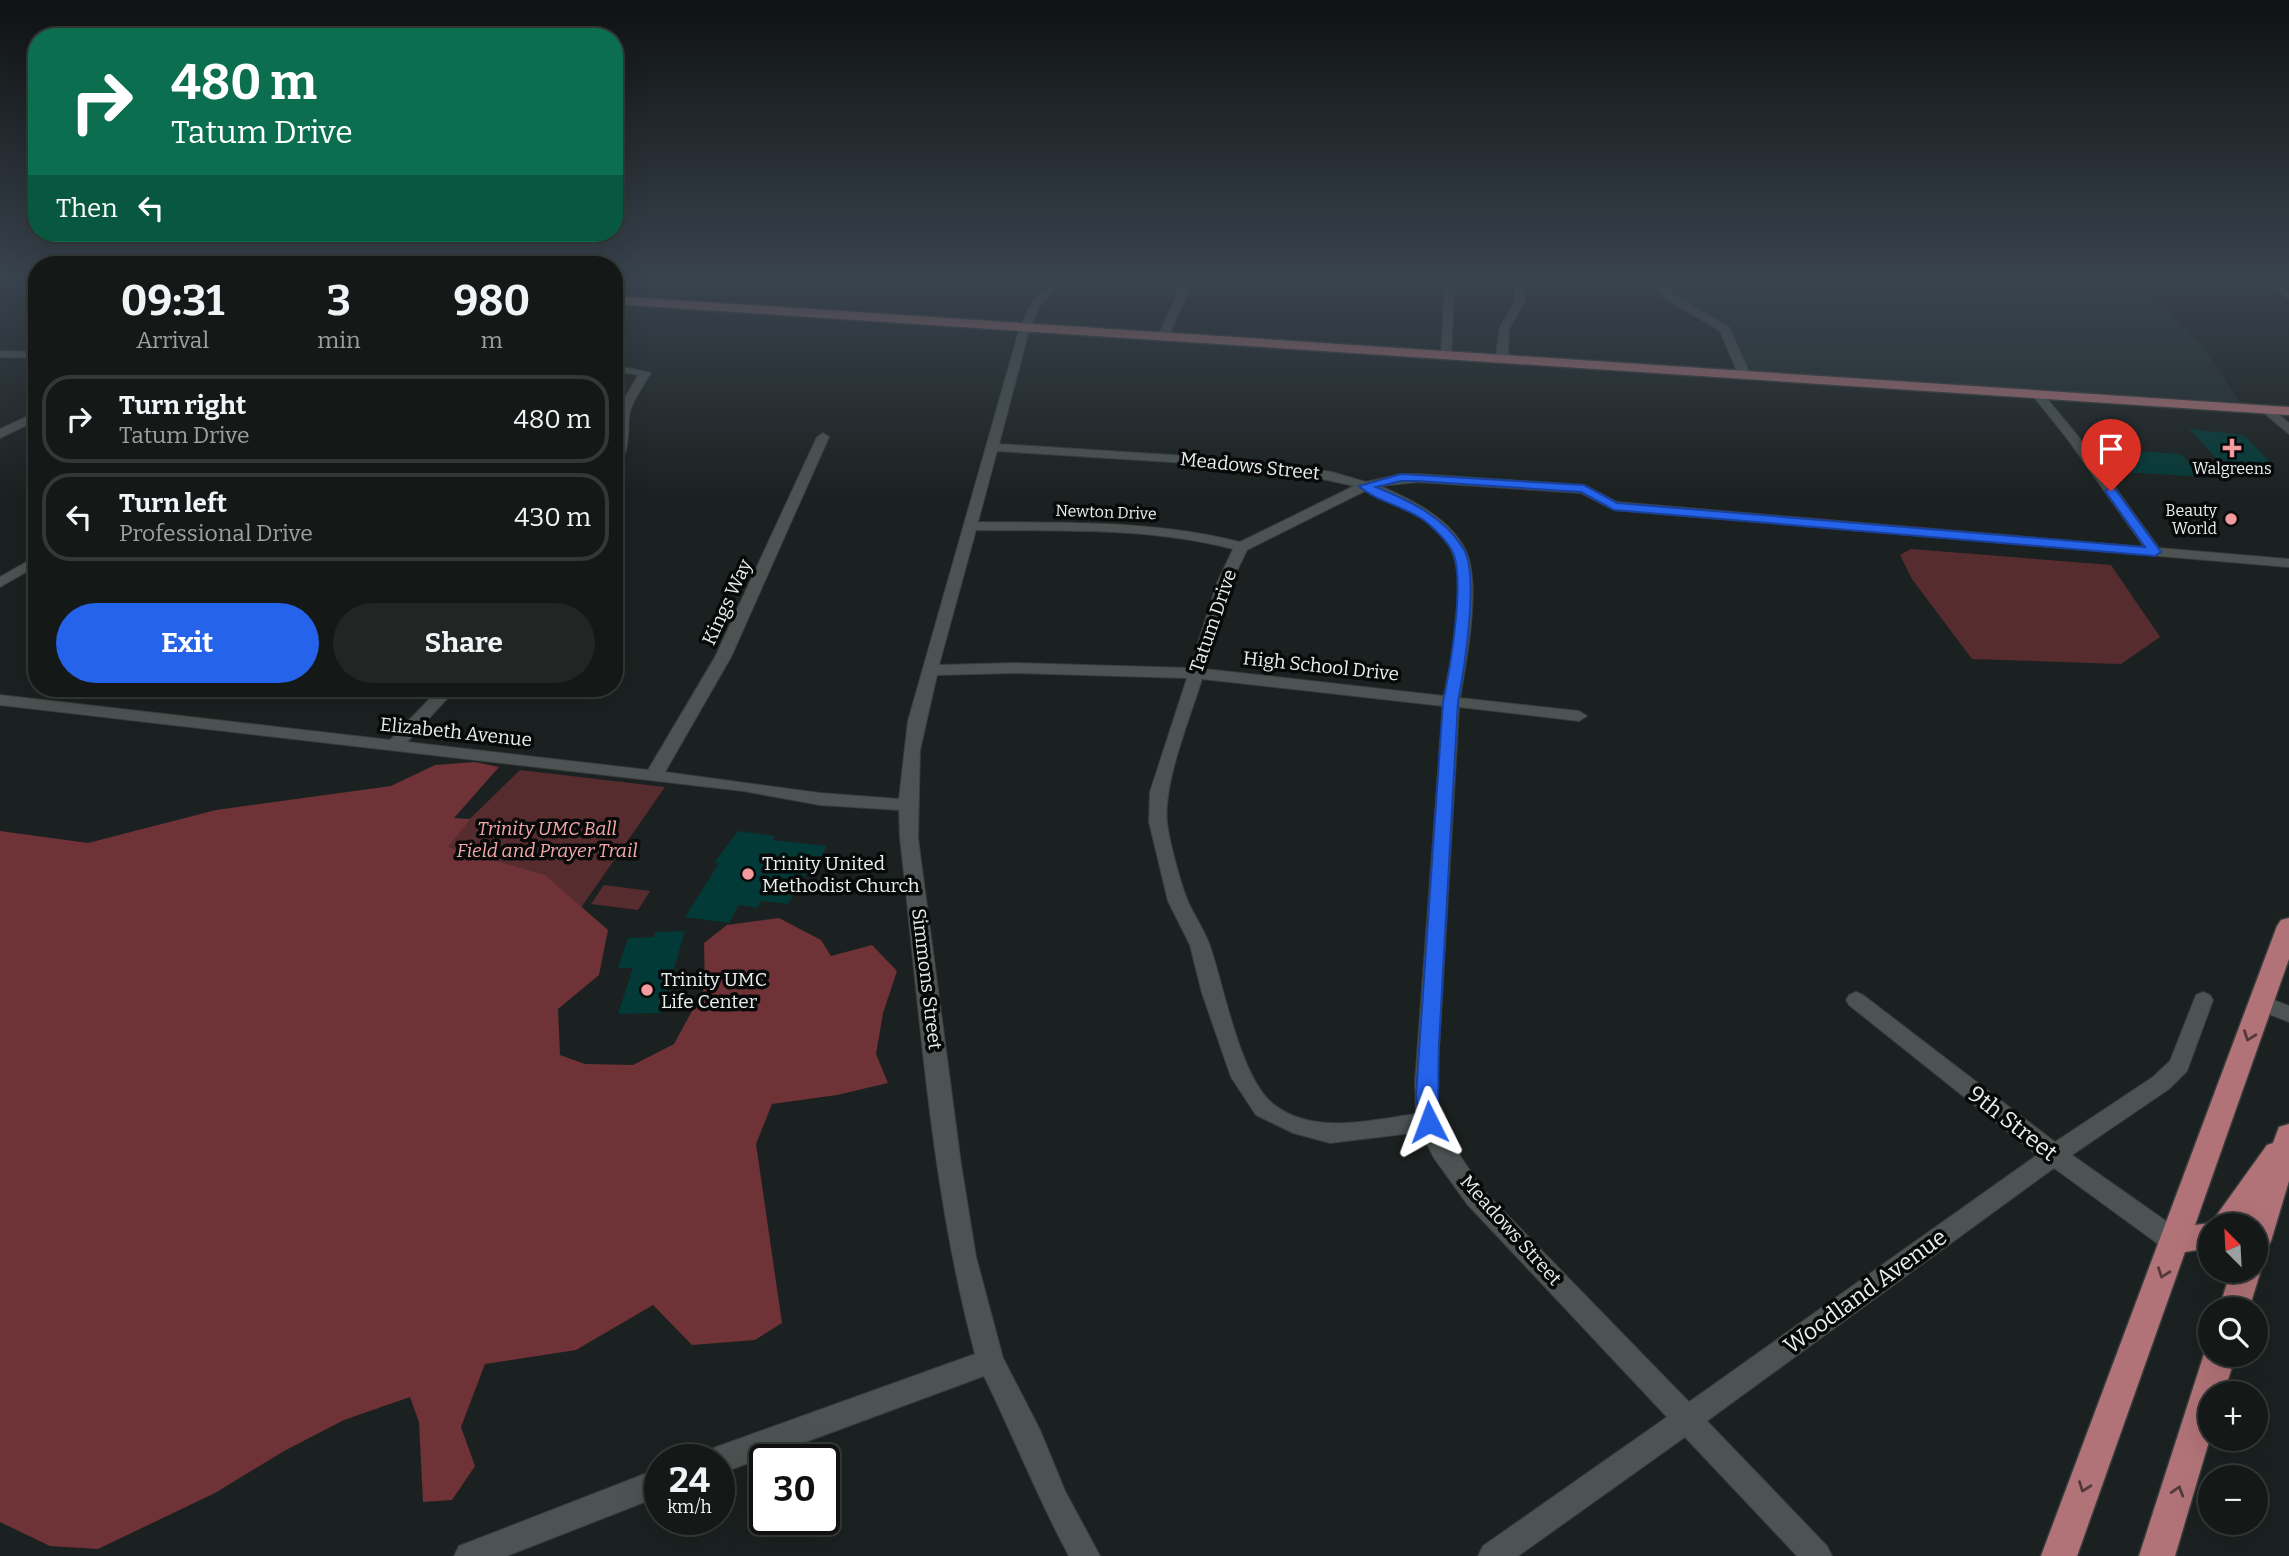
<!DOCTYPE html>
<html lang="en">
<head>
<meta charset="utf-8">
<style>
  body { margin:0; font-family:Bitter,serif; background:#212625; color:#f1f3f6; height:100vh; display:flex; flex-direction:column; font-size:26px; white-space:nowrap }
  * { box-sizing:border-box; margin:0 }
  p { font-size:23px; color:#9da0a2 }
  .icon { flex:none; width:38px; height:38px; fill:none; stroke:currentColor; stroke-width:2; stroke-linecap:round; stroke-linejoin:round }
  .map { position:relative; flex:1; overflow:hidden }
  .panel { position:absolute; left:28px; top:256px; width:595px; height:441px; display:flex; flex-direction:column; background:#141918; border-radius:28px; box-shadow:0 7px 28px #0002,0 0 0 2px #333837 }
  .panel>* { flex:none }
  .hud { position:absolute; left:28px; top:28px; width:595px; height:214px; border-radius:28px; box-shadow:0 7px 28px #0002,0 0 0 2px #333837; background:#0b6e4f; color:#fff; overflow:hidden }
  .needle { width:46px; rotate:336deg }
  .controls { position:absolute; left:2198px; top:1213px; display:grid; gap:14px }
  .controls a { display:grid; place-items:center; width:70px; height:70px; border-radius:50%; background:#141918; box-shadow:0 7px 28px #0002,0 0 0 2px #333837; font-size:35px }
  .speed { position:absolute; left:644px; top:1444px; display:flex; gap:14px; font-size:35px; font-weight:700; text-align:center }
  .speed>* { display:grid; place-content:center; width:91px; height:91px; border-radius:50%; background:#141918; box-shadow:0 7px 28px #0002,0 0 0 2px #333837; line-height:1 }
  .speed small { font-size:18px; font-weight:400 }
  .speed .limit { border:4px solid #111; border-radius:10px; background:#fff; color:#111 }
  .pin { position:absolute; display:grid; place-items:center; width:60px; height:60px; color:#fff; margin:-72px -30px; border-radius:50% 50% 50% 0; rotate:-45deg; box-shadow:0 0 7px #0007 }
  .pin .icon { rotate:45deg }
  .me { position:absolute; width:77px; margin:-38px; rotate:357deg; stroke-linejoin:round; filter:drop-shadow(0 0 5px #0008) }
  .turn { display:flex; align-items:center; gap:24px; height:147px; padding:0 28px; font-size:32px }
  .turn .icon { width:91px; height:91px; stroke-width:2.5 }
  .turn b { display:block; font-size:49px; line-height:60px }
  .then { display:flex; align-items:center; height:66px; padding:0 28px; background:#0003; gap:14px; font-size:26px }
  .eta { display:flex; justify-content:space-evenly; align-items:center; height:119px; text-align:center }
  .eta b { font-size:42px; font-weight:700; line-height:49px }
  .action { display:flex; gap:14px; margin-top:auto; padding:14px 28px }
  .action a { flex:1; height:80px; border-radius:42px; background:#2563eb; color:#fff; font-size:28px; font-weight:700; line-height:80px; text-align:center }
  .action a+a { background:#212625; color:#f1f3f6 }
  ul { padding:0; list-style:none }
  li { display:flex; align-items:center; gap:21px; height:88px; margin:0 14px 10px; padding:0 14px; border:4px solid #333837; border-radius:28px }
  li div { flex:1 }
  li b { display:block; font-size:26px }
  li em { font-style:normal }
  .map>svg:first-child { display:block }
  .built { fill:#1f2d2c }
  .green { fill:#572c2f }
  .forest { fill:#6f3237 }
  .building { fill:#033936 }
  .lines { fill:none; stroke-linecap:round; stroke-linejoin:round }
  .minor-casing { stroke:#383d3c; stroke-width:2 }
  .major-casing { stroke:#383d3c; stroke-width:3 }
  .minor { fill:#4c5352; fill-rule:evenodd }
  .major { fill:#b17377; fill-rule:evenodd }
  .oneway { stroke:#54393b }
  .route { fill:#2563eb; stroke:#184099; stroke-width:2 }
  .poi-dot { fill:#f49b9f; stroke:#080a0a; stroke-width:2.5 }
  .labels { text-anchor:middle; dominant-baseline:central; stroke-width:7; stroke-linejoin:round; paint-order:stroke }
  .far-poi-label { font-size:16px; fill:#eaeeed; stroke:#080a0a }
  .far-street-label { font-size:16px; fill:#eaeeed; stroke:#080a0a }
  .street-label { font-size:19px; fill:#eaeeed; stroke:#080a0a }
  .park-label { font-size:19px; font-style:italic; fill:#f5a7aa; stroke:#080a0a }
  .poi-label { font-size:19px; fill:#eaeeed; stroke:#080a0a; text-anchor:start }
  .near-street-label { font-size:23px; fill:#eaeeed; stroke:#080a0a }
</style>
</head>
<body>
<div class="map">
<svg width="2289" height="1556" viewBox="0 0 2289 1556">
  <rect width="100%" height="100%" fill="#1b2120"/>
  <!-- built -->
  <path class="built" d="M 1665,280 L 2135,280 L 2204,347 L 2239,402 L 1751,372 L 1728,328 L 1671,294 Z"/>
  <!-- green -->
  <g class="green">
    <path d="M 1911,549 L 2111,565 L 2160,637 L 2121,664 L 1972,659 L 1912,579 L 1900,555 Z"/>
    <path d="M 520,770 L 665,787 L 578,912 L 409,878 Z"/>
    <path d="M 604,885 L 650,891 L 638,910 L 591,904 Z"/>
  </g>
  <!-- forest -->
  <path class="forest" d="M 475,762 L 499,767 L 454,818 L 470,819 L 448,847 L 545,875 L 608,930 L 599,975 L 558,1009 L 560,1055 L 585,1064 L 633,1065 L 674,1044 L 705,987 L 704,943 L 727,925 L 779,918 L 821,940 L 831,956 L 872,945 L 897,971 L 883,1013 L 876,1054 L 888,1083 L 837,1095 L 772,1104 L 756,1144 L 782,1323 L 755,1340 L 692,1345 L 653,1305 L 576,1350 L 485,1364 L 461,1427 L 475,1466 L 452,1500 L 423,1502 L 419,1422 L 410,1397 L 344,1420 L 284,1451 L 215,1493 L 98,1549 L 50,1546 L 0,1522 L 0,831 L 88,843 L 216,810 L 391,786 L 435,765 Z"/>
  <!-- building -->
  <g class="building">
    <path d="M 2189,429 L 2244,435 L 2273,465 L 2219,461 Z"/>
    <path d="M 2090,448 L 2181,454 L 2203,477 L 2108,471 Z"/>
    <path d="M 738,831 L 775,836 L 773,840 L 827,846 L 818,863 L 812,862 L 788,904 L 761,901 L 758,908 L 739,905 L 729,923 L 685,917 L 719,863 L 714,863 Z"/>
    <path d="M 685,931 L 661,1013 L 618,1014 L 633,968 L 618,968 L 628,938 L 654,937 L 655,932 Z"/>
  </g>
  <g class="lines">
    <defs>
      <g id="minor">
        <path d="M 1055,280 L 1066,280 L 1042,302 L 1030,327 L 999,444 L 1250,460 L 1332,472 L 1366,482 L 1401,474 L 1418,474 L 1584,485 L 1617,502 L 2144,547 L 2069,441 L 2033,396 L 2039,393 L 2043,394 L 2077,435 L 2159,548 L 2289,559 L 2289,567 L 1614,510 L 1581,493 L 1418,482 L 1380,486 C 1412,500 1448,517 1465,549 C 1482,582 1466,662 1460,698 L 1579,711 L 1587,716 L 1579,721 L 1459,707 L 1437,1083 L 1438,1112 L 1444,1132 L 1483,1190 L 1689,1402 L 2037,1155 L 1849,1005 L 1846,1000 L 1849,995 L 1856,992 L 1863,995 L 2055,1142 L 2153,1077 L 2170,1061 L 2196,995 L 2203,992 L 2210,995 L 2213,1000 L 2187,1071 L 2169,1089 L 2072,1155 L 2183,1233 L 2186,1241 L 2183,1249 L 2174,1252 L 2165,1249 L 2054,1168 L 1707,1421 L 1827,1546 L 1832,1556 L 1797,1556 L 1685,1437 L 1518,1556 L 1478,1556 L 1483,1546 L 1667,1417 L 1467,1204 L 1434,1158 L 1421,1132 L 1330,1143 L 1293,1133 L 1256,1115 L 1231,1077 L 1202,993 L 1190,945 L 1168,901 L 1149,822 L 1150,792 L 1187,678 L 1015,673 L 937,675 L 920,750 L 918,838 L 961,1164 L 976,1257 L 1003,1358 L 1040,1430 L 1065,1491 L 1100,1556 L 1069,1556 C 1037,1497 1013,1435 984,1376 L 719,1474 L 719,1460 L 705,1460 L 709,1450 L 719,1446 L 975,1354 C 930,1186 920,1010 900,838 L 899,810 L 820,805 L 743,791 L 0,705 L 0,695 L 390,740 L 440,688 L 457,688 L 407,742 L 648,770 L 715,657 L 817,437 L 823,433 L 829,437 L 731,657 L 665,772 L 820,793 L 899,799 L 908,721 L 1020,327 L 1034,299 ZM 997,451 L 1250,467 L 1291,472 L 1354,486 L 1240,542 C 1153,520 1066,523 978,522 ZM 1367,490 C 1398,503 1437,519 1452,552 C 1468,588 1451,658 1444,696 L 1205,669 L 1231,583 L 1247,550 ZM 976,530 C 1062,531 1149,527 1233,549 L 1217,583 L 1190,668 L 1015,663 L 939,665 ZM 1202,679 L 1443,706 L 1415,1083 L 1416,1114 C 1370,1120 1312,1136 1272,1103 C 1240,1076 1224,987 1210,946 C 1205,932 1196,918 1189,904 C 1181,886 1169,841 1167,822 C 1163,783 1190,718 1202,679 Z"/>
        <path d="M 1183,280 L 1193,280 L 1168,337 L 1159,339 L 1158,337 Z"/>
        <path d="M 1445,280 L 1455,280 L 1451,356 L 1446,359 L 1441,356 Z"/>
        <path d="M 1515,280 L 1525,280 L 1524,303 L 1509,329 L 1508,359 L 1502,362 L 1496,359 L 1499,329 L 1514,303 Z"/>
        <path d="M 1654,280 L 1664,280 L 1672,294 L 1729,327 L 1751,376 L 1749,378 L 1739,376 L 1720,331 L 1664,298 Z"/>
        <path d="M 2259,280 L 2271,280 L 2289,292 L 2289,299 Z"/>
        <path d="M 0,351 L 37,352 L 37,358 L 0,357 Z"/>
        <path d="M 614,365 L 651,373 C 644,384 636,396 631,408 C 625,424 634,456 614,465 L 618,410 L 638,375 L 614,371 Z"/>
        <path d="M 2268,406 L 2289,423 L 2289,434 L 2264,413 L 2262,410 Z"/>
        <path d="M 37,412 L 37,420 L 0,438 L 0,429 Z"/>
        <path d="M 37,556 L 37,566 L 0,587 L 0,577 Z"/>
        <path d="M 2261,995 L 2289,1006 L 2289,1022 L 2254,1008 L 2251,1003 L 2254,998 Z"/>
        <path d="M 660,1468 L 660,1496 L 507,1556 L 454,1556 L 459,1546 Z"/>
      </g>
      <g id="major">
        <path d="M 614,296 L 2289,407 L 2289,415 L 614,304 Z"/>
        <path d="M 2289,918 L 2289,959 L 2195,1225 L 2211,1223 L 2267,1145 L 2273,1143 L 2279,1127 L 2289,1124 L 2289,1181 L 2271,1241 L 2266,1250 L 2256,1254 L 2256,1225 L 2246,1225 L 2250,1213 L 2242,1225 L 2210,1225 L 2210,1248 L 2185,1252 L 2077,1556 L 2041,1556 L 2277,926 L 2281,920 Z"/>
        <path d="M 2256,1260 L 2261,1270 L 2249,1309 L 2219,1309 L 2231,1270 L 2256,1270 Z"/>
        <path d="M 2210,1343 L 2210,1354 L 2236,1354 L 2224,1393 L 2210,1393 L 2210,1438 L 2175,1556 L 2139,1556 L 2204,1354 Z"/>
      </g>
    </defs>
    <!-- minor casing -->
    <use href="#minor" class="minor-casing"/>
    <!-- major casing -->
    <use href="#major" class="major-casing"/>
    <!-- minor -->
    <use href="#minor" class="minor"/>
    <!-- major -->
    <use href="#major" class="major"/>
  </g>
  <!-- one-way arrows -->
  <defs><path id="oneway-chevron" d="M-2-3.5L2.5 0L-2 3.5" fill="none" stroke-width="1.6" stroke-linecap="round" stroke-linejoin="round" transform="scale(1.75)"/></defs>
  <g class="oneway">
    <use href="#oneway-chevron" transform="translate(2249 1036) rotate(110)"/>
    <use href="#oneway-chevron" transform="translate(2163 1273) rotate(110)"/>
    <use href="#oneway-chevron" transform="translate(2084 1487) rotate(110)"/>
    <use href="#oneway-chevron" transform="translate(2178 1491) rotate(-73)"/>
  </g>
  <!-- sky -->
  <linearGradient id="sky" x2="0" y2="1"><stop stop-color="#0f1212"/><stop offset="0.56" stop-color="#39434e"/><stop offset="1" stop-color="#39434e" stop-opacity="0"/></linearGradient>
  <rect width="2289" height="498" fill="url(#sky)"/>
  <!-- route -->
  <path class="route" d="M 1401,474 L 1584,485 L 1617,503 L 2145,547 L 2105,491 L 2111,487 L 2115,489 L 2161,552 L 2155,556 L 1614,510 L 1581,492 L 1418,481 L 1401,481 L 1376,487 C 1410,501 1443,516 1463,548 C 1480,573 1464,671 1458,702 C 1452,816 1445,930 1439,1044 C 1438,1058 1439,1122 1436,1128 L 1429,1131 L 1421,1128 L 1416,1095 L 1443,702 C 1450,670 1465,581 1453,553 C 1449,543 1434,528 1425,521 C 1405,506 1376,502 1359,486 Z"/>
  <!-- markers -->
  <g class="poi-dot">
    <path d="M2228.5 437.5h7v7h7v7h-7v7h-7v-7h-7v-7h7z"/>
    <circle cx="2231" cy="519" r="7"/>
    <circle cx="748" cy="874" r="7"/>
    <circle cx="647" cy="990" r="7"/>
  </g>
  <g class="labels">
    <!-- far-poi labels -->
    <g class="far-poi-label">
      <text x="2232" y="468">Walgreens</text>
      <text x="2217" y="510" text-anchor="end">Beauty<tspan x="2217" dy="18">World</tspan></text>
    </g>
    <!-- far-street labels -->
    <g class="far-street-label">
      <text transform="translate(1106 512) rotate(2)">Newton Drive</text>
    </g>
    <!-- street labels -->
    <g class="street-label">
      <text transform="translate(1250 466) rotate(6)">Meadows Street</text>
      <text transform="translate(727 602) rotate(-65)">Kings Way</text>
      <text transform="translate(1213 621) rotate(-71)">Tatum Drive</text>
      <text transform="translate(1321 666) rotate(6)">High School Drive</text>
      <text transform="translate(456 732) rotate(6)">Elizabeth Avenue</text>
      <text transform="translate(927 979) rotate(83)">Simmons Street</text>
      <text transform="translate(1511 1230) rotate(48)">Meadows Street</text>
    </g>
    <!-- park labels -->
    <g class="park-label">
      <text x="547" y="828">Trinity UMC Ball<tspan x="547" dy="22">Field and Prayer Trail</tspan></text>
    </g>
    <!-- poi labels -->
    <g class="poi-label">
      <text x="762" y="863">Trinity United<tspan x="762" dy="22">Methodist Church</tspan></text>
      <text x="661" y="979">Trinity UMC<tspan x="661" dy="22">Life Center</tspan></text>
    </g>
    <!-- near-street labels -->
    <g class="near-street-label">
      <text transform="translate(2013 1123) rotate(38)">9th Street</text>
      <text transform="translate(1865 1291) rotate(-36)">Woodland Avenue</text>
    </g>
  </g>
</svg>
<div class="controls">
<a><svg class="needle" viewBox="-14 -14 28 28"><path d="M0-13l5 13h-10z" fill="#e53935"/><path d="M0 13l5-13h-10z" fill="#9da0a2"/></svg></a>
<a><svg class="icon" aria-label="search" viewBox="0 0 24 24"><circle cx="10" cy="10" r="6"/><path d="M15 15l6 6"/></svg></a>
<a>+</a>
<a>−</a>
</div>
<div class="speed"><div>24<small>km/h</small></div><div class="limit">30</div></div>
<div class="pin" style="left:2111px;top:491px;background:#d93025"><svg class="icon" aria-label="arrive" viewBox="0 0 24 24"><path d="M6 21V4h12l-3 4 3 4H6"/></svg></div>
<svg class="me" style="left:1429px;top:1122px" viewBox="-20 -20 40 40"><path d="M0-17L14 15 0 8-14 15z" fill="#2563eb" stroke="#fff" stroke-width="4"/></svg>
<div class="hud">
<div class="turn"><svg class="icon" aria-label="right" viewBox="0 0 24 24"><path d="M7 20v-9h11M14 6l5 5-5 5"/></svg><div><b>480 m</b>Tatum Drive</div></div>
<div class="then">Then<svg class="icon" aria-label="left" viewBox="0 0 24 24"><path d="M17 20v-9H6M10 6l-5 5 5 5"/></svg></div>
</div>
<section class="panel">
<div class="eta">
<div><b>09:31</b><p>Arrival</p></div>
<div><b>3</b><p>min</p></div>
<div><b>980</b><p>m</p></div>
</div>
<ul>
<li><svg class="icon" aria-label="right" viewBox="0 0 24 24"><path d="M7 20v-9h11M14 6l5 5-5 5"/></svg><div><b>Turn right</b><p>Tatum Drive</p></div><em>480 m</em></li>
<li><svg class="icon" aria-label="left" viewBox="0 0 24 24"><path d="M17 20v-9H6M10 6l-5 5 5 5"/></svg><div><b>Turn left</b><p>Professional Drive</p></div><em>430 m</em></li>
</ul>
<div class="action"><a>Exit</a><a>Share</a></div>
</section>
</div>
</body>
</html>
